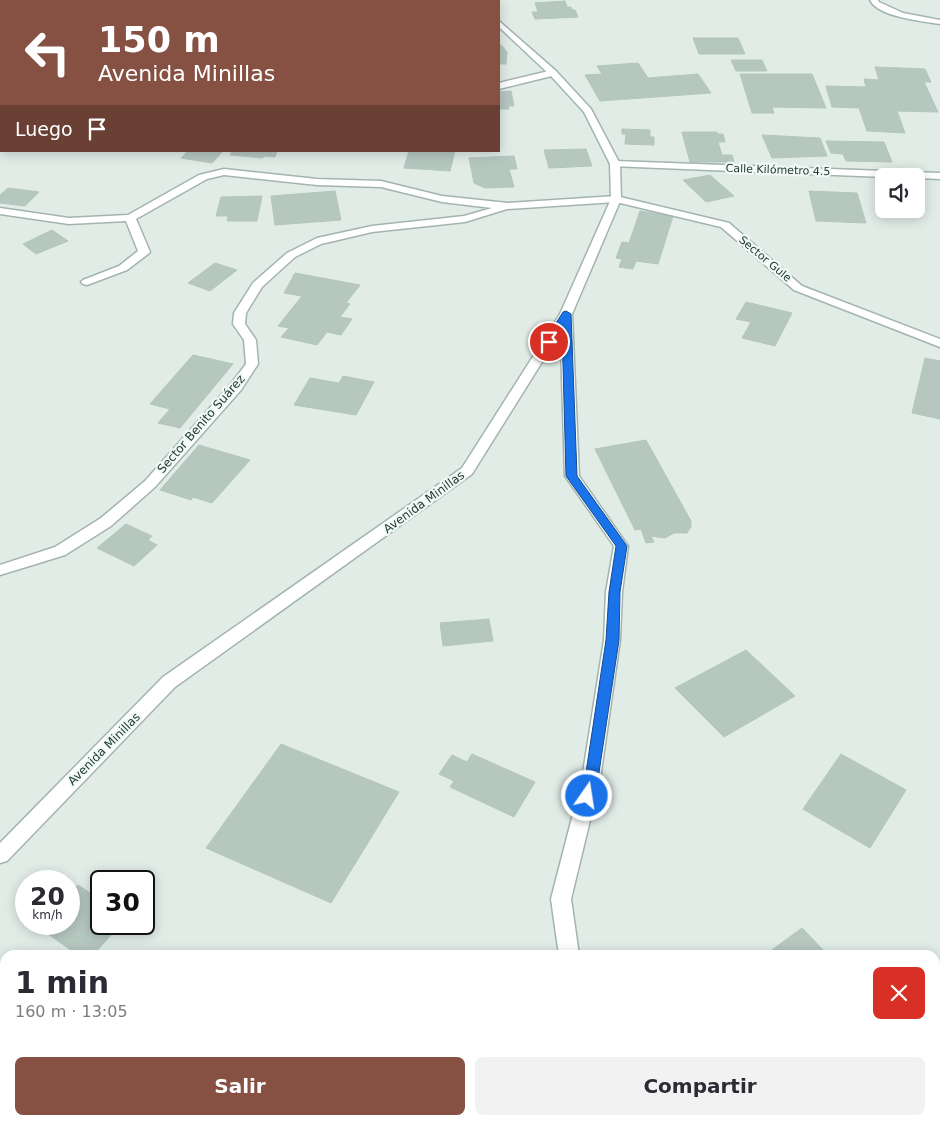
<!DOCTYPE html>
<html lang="es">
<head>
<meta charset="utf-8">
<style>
  body { margin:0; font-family:"DejaVu Sans",sans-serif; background:#f2f2f3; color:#2b2b33; height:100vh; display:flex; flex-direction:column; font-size:19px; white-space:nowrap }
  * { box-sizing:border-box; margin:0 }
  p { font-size:16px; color:#7c7c81 }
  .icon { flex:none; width:28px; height:28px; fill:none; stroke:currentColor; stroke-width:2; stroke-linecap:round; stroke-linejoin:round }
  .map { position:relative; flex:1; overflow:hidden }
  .details { position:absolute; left:0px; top:950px; width:940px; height:175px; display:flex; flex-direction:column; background:#fff; border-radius:15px 15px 0 0; box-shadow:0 2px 12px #0003 }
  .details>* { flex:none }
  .top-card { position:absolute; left:0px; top:0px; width:500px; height:152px; box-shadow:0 2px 12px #0003; background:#865042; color:#fff; overflow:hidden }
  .controls { position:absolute; left:875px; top:168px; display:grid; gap:10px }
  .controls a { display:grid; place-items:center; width:50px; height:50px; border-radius:8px; background:#fff; box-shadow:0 2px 12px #0003; font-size:25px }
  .speed { position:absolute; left:15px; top:870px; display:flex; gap:10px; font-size:25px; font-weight:700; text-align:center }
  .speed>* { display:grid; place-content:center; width:65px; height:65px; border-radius:50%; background:#fff; box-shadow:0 2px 12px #0003; line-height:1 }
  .speed small { font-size:12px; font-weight:400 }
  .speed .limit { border:2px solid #111; border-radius:8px; background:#fff; color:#111 }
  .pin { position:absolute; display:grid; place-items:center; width:42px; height:42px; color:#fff; margin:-21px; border:2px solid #fff; border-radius:50%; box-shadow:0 1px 5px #0007 }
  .me { position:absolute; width:55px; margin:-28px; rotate:13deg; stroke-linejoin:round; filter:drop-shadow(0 0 4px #0008) }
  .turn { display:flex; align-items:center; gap:18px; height:105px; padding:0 15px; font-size:22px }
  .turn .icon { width:65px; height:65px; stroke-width:2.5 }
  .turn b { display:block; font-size:35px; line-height:42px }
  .then { display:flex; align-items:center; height:48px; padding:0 15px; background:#0003; gap:10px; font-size:19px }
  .round { display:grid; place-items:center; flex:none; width:52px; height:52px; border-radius:8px; background:#f2f2f3 }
  .overview { display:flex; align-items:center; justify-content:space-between; height:85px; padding:0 15px }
  h1 { font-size:30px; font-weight:600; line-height:38px }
  .cta { display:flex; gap:10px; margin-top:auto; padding:10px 15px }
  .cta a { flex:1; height:58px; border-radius:8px; background:#865042; color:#fff; font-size:20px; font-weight:600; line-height:58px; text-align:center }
  .cta a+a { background:#f2f2f3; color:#2b2b33 }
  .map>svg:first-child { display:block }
  .building { fill:#b6c7c0; stroke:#b3c6be }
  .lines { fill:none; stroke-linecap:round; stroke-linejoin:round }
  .service-casing { stroke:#a3b4ae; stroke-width:3 }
  .minor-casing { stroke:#a3b4ae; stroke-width:3 }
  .tertiary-casing { stroke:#a3b4ae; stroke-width:3 }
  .service { fill:#fff; fill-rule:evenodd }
  .minor { fill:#fff; fill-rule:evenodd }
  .tertiary { fill:#fff; fill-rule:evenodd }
  .route { fill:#1a73e8; stroke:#114b97 }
  .labels { text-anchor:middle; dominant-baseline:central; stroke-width:4.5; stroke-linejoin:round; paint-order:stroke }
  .far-street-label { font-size:11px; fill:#203d36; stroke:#f1f8f5 }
  .street-label { font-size:12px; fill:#203d36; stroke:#f1f8f5 }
</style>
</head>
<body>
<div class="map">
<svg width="940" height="1125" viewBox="0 0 940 1125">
  <rect width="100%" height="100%" fill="#e1ece7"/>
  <!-- building -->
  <g class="building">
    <path d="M 411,0 L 412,1 L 349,1 L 358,0 Z"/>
    <path d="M 565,1 L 567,7 L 571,7 L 572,10 L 575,10 L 578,17 L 535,19 L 532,12 L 538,12 L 535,3 Z"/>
    <path d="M 693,38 L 738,38 L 745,54 L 699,54 Z"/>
    <path d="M 499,45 L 501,45 L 507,52 L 506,64 L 499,64 Z"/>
    <path d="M 731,60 L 762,60 L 767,71 L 736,71 Z"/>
    <path d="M 638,63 L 648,78 L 698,74 L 711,93 L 600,101 L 585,75 L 602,74 L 597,66 Z"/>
    <path d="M 875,67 L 925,69 L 931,82 L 924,82 L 938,112 L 897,111 L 905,133 L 867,131 L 859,108 L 832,107 L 826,86 L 866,87 L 864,79 L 879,80 Z"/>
    <path d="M 740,74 L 812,74 L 826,108 L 772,107 L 774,113 L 752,113 Z"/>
    <path d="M 511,91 L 514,106 L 508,106 L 509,109 L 499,109 L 499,92 Z"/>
    <path d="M 622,129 L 650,130 L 650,137 L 654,137 L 654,145 L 625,144 L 626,134 L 622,134 Z"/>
    <path d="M 682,132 L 717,132 L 718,134 L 723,134 L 725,142 L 718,142 L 722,155 L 732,155 L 734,162 L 690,162 Z"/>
    <path d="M 762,135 L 820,138 L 827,156 L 772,158 Z"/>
    <path d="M 826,141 L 884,142 L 892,162 L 846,161 L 843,154 L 831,153 Z"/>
    <path d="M 586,149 L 592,166 L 549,168 L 544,150 Z"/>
    <path d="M 188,151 L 220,151 L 222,152 L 212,163 L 181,158 Z"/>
    <path d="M 232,151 L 277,151 L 275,157 L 263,156 L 263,158 L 230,155 Z"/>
    <path d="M 409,151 L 455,151 L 450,171 L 404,168 Z"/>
    <path d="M 514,156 L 517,169 L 509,169 L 514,187 L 485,188 L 474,183 L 469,158 Z"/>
    <path d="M 710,175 L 734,196 L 706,202 L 683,180 Z"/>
    <path d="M 8,188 L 39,192 L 25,206 L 0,203 L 0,195 Z"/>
    <path d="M 335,191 L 341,220 L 275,225 L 271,196 Z"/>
    <path d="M 809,191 L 857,193 L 866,223 L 816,221 Z"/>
    <path d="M 262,196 L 257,221 L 227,221 L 228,216 L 216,216 L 221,197 Z"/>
    <path d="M 640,211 L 673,216 L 658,264 L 636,261 L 633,269 L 619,267 L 622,259 L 616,258 L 622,242 L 629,243 Z"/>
    <path d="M 52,230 L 68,241 L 36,254 L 23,244 Z"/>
    <path d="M 215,263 L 237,270 L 210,291 L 188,283 Z"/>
    <path d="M 295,273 L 360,285 L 346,303 L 350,304 L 340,317 L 352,319 L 341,335 L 327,332 L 317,345 L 281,337 L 289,328 L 278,326 L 302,296 L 284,293 Z"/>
    <path d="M 746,302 L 792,313 L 775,346 L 742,338 L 751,322 L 736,319 Z"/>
    <path d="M 193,355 L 233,364 L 180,428 L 158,423 L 170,409 L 150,404 Z"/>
    <path d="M 925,358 L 940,361 L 940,419 L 912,413 Z"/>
    <path d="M 343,376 L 374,382 L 356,415 L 294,405 L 310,378 L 339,383 Z"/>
    <path d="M 646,440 L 691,521 L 691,527 L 687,533 L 674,533 L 665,538 L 651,536 L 654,542 L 646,543 L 641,529 L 635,530 L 595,449 Z"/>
    <path d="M 199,445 L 250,460 L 212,503 L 193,497 L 191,500 L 160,490 Z"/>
    <path d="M 126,524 L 152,536 L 148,540 L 157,545 L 134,566 L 97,548 Z"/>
    <path d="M 489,619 L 493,641 L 443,646 L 440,623 Z"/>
    <path d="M 746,650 L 795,696 L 724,737 L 675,688 Z"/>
    <path d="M 281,744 L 399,792 L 331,903 L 206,848 Z"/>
    <path d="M 472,754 L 535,782 L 514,817 L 450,787 L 454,781 L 439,774 L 452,755 L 467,762 Z"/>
    <path d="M 841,754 L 906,790 L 870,848 L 803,809 Z"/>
    <path d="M 78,885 L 101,900 L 101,924 L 121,924 L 93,955 L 78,955 L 38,927 L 41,924 L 69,924 L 69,895 Z"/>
    <path d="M 802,928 L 828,955 L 765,955 Z"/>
    <path d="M 935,1007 L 940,1011 L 940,1125 L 891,1125 L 887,1122 L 888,1120 L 935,1120 Z"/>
  </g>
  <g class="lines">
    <defs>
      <path id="service" d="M 870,0 L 878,0 L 879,2 L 903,13 L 940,20 L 940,24 C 922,21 878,17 870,0 Z"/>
      <g id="minor">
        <path d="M 553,70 L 557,73 L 556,75 L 499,89 L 499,83 Z"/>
        <path d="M 615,161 L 940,173 L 940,179 L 916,178 L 916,176 L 884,177 L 611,166 L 610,164 Z"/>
        <path d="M 224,169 L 317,179 L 381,181 L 442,196 L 508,203 L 616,196 L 725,222 L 729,223 L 802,286 L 940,339 L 940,347 L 794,290 L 721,227 L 616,202 L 507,209 L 465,222 L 372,232 L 321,244 L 295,257 L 262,287 L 246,313 L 245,324 L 256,340 L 258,364 L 241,390 L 155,487 L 111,526 L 65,555 L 0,575 L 0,565 L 55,547 L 101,518 L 145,481 L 231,384 L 246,364 L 244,340 L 233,324 L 234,313 L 253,283 L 287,253 L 317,238 L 372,226 L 464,216 L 492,208 L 442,202 L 381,187 L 317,185 L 224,175 L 207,179 L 136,219 L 150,252 L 148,254 L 127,270 L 87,285 L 83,284 L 81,282 L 83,280 L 119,266 L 138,251 L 126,221 L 69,224 L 0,214 L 0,208 L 69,218 L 128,215 L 199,175 Z"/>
        <path d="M 566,310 L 572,314 L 579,476 L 628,546 L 622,592 L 620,640 L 600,779 L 571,899 L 579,955 L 559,955 L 551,899 L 582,779 L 604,640 L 606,592 L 614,546 L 565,476 L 560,314 Z"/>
        <path d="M 644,1120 L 668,1120 L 670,1125 L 646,1125 Z"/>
      </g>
      <g id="tertiary">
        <path d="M 465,0 L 474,0 L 475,1 L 466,1 Z"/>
        <path d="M 499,21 L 556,71 L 591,109 L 620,164 L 621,199 L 572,314 L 472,474 L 175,687 L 7,861 L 0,863 L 0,843 L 163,677 L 462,468 L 560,314 L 611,199 L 610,164 L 584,112 L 550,75 L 499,27 Z"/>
      </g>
    </defs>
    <!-- service casing -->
    <use href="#service" class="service-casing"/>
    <!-- minor casing -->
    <use href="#minor" class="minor-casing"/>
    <!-- tertiary casing -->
    <use href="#tertiary" class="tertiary-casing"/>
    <!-- service -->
    <use href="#service" class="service"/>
    <!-- minor -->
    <use href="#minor" class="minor"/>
    <!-- tertiary -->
    <use href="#tertiary" class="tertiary"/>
  </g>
  <!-- route -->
  <path class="route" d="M 566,311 L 571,314 L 577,476 L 627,546 L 620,592 L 619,640 L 598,779 L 592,800 L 587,802 L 582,800 L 580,796 L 585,779 L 606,640 L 609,592 L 616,546 L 566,476 L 562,328 L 552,343 L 545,343 L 544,342 L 563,312 Z"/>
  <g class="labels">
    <!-- far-street labels -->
    <g class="far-street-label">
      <text transform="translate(778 170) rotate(2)">Calle Kilómetro 4.5</text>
      <text transform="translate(765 259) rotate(40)">Sector Gule</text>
    </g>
    <!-- street labels -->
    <g class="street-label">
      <text transform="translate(201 424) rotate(-49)">Sector Benito Suárez</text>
      <text transform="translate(424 502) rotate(-36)">Avenida Minillas</text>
      <text transform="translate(104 749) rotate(-45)">Avenida Minillas</text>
    </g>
  </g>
</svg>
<div class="controls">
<a><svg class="icon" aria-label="sound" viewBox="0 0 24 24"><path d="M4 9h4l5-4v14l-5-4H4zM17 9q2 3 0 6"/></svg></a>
</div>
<div class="speed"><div>20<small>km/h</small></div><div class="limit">30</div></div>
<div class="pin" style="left:549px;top:342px;background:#d93025"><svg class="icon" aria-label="arrive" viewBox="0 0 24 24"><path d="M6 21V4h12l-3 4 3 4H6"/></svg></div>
<svg class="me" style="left:587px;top:796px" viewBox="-20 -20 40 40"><circle r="17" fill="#1a73e8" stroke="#fff" stroke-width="3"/><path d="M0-11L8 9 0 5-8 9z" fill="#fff"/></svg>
<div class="top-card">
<div class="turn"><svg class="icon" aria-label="left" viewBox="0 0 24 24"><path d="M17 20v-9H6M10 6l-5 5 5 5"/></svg><div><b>150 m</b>Avenida Minillas</div></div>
<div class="then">Luego<svg class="icon" aria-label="arrive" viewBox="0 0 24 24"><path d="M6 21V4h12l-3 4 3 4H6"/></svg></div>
</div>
<section class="details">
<div class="overview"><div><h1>1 min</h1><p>160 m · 13:05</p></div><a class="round" style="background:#d93025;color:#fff"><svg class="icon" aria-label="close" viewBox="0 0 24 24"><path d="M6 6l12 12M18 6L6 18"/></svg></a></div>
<div class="cta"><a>Salir</a><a>Compartir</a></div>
</section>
</div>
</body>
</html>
